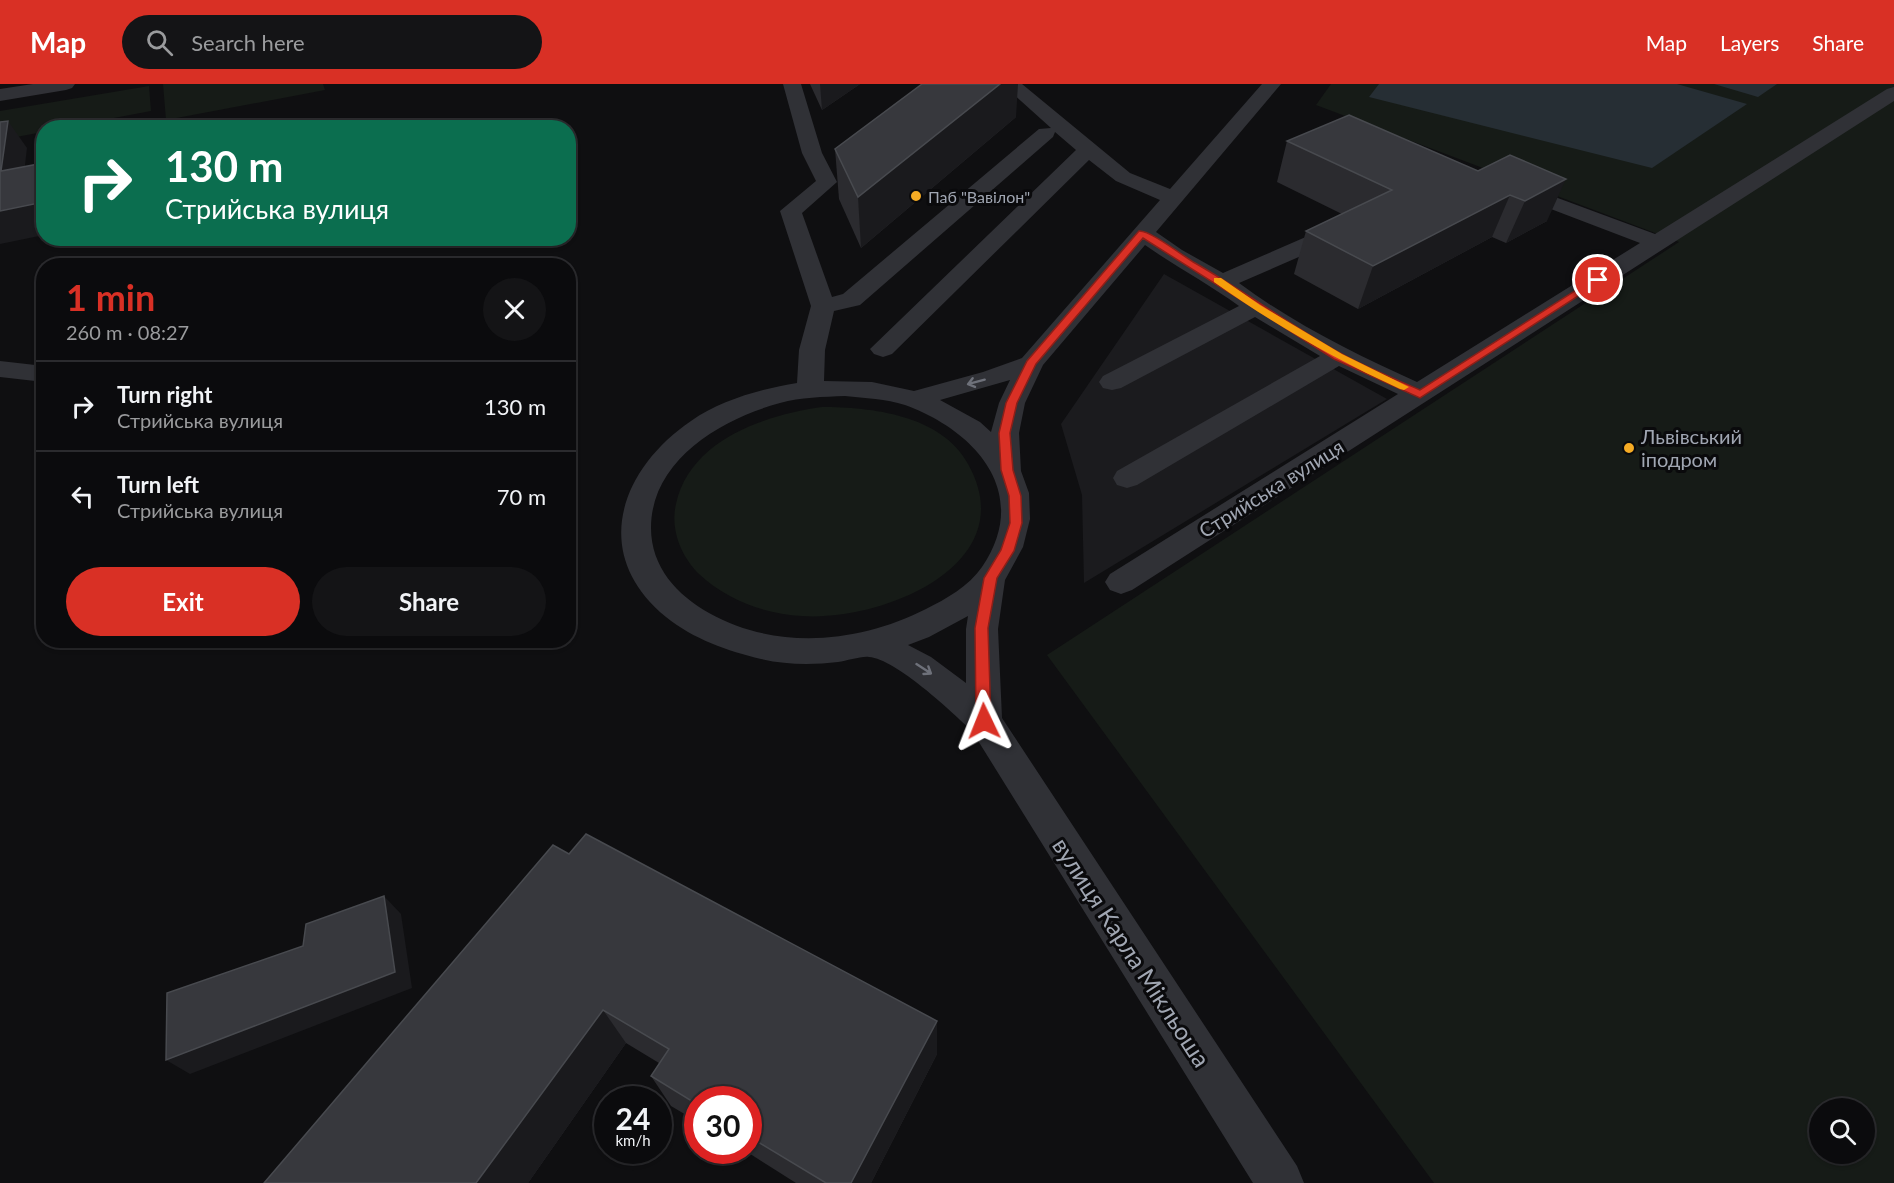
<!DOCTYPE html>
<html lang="en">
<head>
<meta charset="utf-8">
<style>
  body { margin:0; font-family:Lato,sans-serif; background:#141416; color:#f1f3f6; height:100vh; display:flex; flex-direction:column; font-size:22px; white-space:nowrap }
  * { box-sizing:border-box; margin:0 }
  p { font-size:20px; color:#9a9b9d }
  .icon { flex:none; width:33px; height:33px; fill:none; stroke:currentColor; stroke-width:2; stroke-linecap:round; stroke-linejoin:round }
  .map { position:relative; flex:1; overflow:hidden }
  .panel { position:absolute; left:36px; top:174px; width:540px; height:390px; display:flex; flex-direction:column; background:#0b0b0d; border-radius:24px; box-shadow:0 2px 4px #0004,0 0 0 2px #2b2b2e }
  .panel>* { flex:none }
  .hud { position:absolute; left:36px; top:36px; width:540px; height:126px; border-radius:24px; box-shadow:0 2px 4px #0004,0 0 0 2px #2b2b2e; background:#0b6e4f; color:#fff; overflow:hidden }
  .tools { position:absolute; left:1809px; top:1014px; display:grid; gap:12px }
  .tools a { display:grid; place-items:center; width:66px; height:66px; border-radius:50%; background:#0b0b0d; box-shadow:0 2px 4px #0004,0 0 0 2px #2b2b2e; font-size:30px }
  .speed { position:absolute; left:594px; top:1002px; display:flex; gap:12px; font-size:30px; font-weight:700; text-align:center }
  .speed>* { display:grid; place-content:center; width:78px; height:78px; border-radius:50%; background:#0b0b0d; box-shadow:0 2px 4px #0004,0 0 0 2px #2b2b2e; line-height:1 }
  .speed small { font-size:15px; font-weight:400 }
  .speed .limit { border:9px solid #d22; background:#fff; color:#111 }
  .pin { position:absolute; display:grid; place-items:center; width:51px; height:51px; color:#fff; margin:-26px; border:3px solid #fff; border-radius:50%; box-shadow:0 2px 6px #0007 }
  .me { position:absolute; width:66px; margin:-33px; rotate:358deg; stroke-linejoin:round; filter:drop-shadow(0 0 4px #0008) }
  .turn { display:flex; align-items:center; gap:21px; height:126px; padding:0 30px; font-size:27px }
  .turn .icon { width:78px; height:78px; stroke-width:2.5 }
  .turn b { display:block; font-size:42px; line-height:51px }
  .round { display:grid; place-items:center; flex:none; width:63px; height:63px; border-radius:32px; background:#141416 }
  .overview { display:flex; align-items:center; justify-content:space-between; height:102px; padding:0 30px }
  h1 { font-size:36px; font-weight:700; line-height:45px; color:#d93025 }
  .cta { display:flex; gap:12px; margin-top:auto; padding:12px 30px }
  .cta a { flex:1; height:69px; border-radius:36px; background:#d93025; color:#fff; font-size:24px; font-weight:700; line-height:69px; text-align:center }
  .cta a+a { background:#141416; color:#f1f3f6 }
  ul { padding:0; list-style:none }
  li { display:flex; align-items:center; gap:18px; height:90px; padding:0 30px; border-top:2px solid #2b2b2e }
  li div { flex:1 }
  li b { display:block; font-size:22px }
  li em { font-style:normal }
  header { display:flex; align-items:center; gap:36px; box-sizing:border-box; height:84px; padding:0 30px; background:#d93025; color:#fff }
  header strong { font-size:28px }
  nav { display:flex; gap:33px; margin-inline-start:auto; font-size:21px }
  .search { width:420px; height:54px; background:#141416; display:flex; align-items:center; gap:15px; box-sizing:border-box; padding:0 21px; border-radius:33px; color:#9a9b9d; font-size:22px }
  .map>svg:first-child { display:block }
  .built { fill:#1b1b1e }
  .green { fill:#161b17; fill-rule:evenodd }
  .water { fill:#262e34 }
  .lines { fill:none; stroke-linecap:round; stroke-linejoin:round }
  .minor { fill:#303136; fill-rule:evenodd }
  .wall { fill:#2b2b2f }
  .shaded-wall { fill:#1a1a1d }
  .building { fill:#37383d; stroke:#484a4f; stroke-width:1.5 }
  .oneway { stroke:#6e717a }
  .route { fill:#d93025; stroke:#8d1f18; stroke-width:1.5 }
  .slow { fill:#f59e0b }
  .poi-dot { fill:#f5ab24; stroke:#0a0a0c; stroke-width:2 }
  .labels { text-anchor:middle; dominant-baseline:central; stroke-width:6; stroke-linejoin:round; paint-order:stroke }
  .far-poi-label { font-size:16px; fill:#a0a6b2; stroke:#0a0a0c; text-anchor:start }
  .poi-label { font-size:20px; fill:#a0a6b2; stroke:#0a0a0c; text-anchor:start }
  .street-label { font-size:20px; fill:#a0a6b2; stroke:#0a0a0c }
  .near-street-label { font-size:24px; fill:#a0a6b2; stroke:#0a0a0c }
</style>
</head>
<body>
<header>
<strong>Map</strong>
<div class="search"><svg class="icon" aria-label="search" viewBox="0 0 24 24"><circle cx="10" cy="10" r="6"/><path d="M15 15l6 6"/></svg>Search here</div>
<nav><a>Map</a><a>Layers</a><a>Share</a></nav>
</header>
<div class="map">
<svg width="1894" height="1099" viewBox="0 0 1894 1099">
  <rect width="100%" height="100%" fill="#0f0f11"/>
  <!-- built -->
  <path class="built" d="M 1164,190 L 1387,315 L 1084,499 L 1082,411 L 1061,340 Z"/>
  <!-- green -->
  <g class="green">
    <path d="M 163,0 L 323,0 L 325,6 L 166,36 Z"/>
    <path d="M 1331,0 L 1894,0 L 1894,1099 L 1434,1099 L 1047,571 L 1679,158 L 1316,21 ZM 1820,1024 L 1864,1024 L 1864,1070 L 1820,1070 Z"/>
    <path d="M 149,2 L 151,27 L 66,43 L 44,44 L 43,48 L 0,56 L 0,27 Z"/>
    <path d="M 822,323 C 871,323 942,331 968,380 C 1025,481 881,538 802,532 C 764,530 727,516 699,490 C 681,472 670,445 676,420 C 690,355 766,331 822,323 Z"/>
  </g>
  <!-- water -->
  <g class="water">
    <path d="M 1379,0 L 1677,0 L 1747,20 L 1652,84 L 1369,13 Z"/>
    <path d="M 1714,0 L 1777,0 L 1758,13 Z"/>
  </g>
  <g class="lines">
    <!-- minor -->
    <g class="minor">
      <path d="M 33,0 L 75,0 L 72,4 L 66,6 L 0,17 L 0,5 Z"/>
      <path d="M 783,0 L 801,0 L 822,69 L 837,98 L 802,129 L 832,213 L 843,210 L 1039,45 L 1051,44 L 1002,0 L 1022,0 L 1130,89 L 1170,105 L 1262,0 L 1281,0 L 1156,148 L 1182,166 L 1223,189 L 1331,142 L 1339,140 L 1347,142 L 1350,147 L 1347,152 L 1239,199 C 1294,240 1355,270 1417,298 L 1640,159 L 1506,108 L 1502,104 L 1506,100 L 1513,98 L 1520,100 L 1655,150 L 1887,5 L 1894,3 L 1894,17 L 1132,506 L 1121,510 L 1110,506 L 1105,498 L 1110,490 L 1398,310 L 1339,282 L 1137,401 L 1127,404 L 1117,401 L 1113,394 L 1117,387 L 1320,272 L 1255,233 L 1121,304 L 1112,306 L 1103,304 L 1099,298 L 1103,292 L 1239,222 C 1209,200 1176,183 1145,161 L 1043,281 L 1025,319 L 1019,349 L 1021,387 L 1029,409 L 1030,435 L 1023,463 L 1005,496 L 998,545 L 1002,634 L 1297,1082 L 1304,1099 L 1253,1099 L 972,647 C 952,628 896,575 869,573 C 861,572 847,577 838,578 C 813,581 786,581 761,575 C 728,567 693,555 666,533 C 590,471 619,386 691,337 C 721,316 761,305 797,299 L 799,266 L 811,222 L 780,127 L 816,97 L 802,69 ZM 1055,48 L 1076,66 L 870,265 L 874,270 L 883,273 L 892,270 L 1089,76 L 1116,97 L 1160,116 L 1022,274 L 983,288 L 914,307 L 872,298 L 824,297 L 825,266 L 834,227 L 860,221 L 1053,53 ZM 1010,296 L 999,319 L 991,348 L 980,338 L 940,316 ZM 845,312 C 865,314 886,315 905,321 C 976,347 1032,409 982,483 C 969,502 946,515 926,525 C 859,559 777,567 709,529 C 677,511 651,483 651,444 C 651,376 721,335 780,319 C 801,313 823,313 845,312 ZM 968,532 L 966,545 L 966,599 L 931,573 L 908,561 L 929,553 Z"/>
      <path d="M 0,277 L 44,282 L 44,298 L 0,293 Z"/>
    </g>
  </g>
  <!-- wall -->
  <g class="wall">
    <path d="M 810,0 L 860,0 L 822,26 Z"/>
    <path d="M 1016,33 L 861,164 L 839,115 L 835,65 Z"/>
    <path d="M 1287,57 L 1478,87 L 1510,71 L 1547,137 L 1506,159 L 1492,153 L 1358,225 L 1294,190 L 1306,147 L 1342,130 L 1277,98 Z"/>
    <path d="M 569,770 L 937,937 L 937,970 L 871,1099 L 796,1099 L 744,1066 L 748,1066 L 748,1016 L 698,1016 L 698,1038 L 671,1022 L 651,992 L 659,979 L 626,959 L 528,1099 Z"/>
  </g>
  <!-- shaded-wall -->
  <g class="shaded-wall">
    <path d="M 820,0 L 860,0 L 822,26 Z"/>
    <path d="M 1000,0 L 1018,0 L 1016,33 L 861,164 L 858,113 Z"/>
    <path d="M 8,37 L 27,64 L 21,115 L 1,87 Z"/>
    <path d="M 1566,95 L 1547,137 L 1506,159 L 1525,117 Z"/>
    <path d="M 1510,111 L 1492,153 L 1358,225 L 1373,182 Z"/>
    <path d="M 44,118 L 44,151 L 0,160 L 0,127 Z"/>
    <path d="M 384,812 L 401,830 L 412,904 L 190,990 L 166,976 Z"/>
    <path d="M 603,926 L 626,959 L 528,1099 L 476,1099 Z"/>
    <path d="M 937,937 L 937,970 L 871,1099 L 851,1099 Z"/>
  </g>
  <!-- building -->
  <g class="building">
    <path d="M 922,0 L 1000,0 L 858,113 L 835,65 Z"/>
    <path d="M 1349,31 L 1478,87 L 1510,71 L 1566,95 L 1525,117 L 1510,111 L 1373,182 L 1306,147 L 1392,106 L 1287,57 Z"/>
    <path d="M 8,37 L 1,87 L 44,79 L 44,118 L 0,127 L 0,38 Z"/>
    <path d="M 586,750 L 937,937 L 851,1099 L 826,1099 L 748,1052 L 748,1016 L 698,1016 L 698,1021 L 651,992 L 669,965 L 603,926 L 476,1099 L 264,1099 L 553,761 L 569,770 Z"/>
    <path d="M 384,812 L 395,888 L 166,976 L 167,909 L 303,862 L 306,840 Z"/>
  </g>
  <!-- one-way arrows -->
  <defs><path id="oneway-shaft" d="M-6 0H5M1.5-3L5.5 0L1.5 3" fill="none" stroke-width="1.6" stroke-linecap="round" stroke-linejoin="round" transform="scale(1.5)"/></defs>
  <g class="oneway">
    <use href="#oneway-shaft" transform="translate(976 298) rotate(165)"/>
    <use href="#oneway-shaft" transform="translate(924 585) rotate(33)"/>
  </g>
  <!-- route -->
  <path class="route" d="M 1139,147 C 1150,146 1183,172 1195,179 C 1244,207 1290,241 1340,269 C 1365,283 1393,294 1420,306 L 1595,194 L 1603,196 L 1420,314 L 1334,275 L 1143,154 L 1036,280 L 1017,319 L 1010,349 L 1013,386 L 1021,412 L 1022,439 L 1014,467 L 997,494 L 988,544 L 991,637 L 989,641 L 979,641 L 976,637 L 975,544 L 984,494 L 1001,466 L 1010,439 L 1009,412 L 1001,386 L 999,349 L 1006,319 L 1027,277 Z"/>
  <!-- slow -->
  <path class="slow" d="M 1214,194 L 1221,194 L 1260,221 L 1342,270 L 1409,303 L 1404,306 L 1400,305 C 1332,274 1275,241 1214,198 Z"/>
  <!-- markers -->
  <g class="poi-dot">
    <circle cx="916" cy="112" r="6"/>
    <circle cx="1629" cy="364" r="6"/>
  </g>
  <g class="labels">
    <!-- far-poi labels -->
    <g class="far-poi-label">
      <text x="928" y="112">Паб "Вавілон"</text>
    </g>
    <!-- poi labels -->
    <g class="poi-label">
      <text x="1641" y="352">Львівський<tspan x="1641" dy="23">іподром</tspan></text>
    </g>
    <!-- street labels -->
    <g class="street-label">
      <text transform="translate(1271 404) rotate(-32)">Стрийська вулиця</text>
    </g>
    <!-- near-street labels -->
    <g class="near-street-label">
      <text transform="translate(1132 868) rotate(57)">вулиця Карла Мікльоша</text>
    </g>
  </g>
</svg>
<div class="tools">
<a><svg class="icon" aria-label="search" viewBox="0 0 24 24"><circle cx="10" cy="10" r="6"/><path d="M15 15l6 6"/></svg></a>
</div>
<div class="speed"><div>24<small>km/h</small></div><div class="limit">30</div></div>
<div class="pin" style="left:1598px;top:196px;background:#d93025"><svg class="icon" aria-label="arrive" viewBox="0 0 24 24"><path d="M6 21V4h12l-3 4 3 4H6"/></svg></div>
<svg class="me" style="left:984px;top:637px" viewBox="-20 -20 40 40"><path d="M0-17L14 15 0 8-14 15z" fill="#d93025" stroke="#fff" stroke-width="4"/></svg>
<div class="hud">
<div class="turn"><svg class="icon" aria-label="right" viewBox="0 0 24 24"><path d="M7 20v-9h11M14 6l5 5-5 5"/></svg><div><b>130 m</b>Стрийська вулиця</div></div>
</div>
<section class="panel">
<div class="overview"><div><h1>1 min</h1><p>260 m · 08:27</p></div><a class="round"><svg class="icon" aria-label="close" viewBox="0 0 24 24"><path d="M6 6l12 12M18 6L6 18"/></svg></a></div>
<ul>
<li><svg class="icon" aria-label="right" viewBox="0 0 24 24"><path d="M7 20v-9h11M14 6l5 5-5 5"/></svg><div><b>Turn right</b><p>Стрийська вулиця</p></div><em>130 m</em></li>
<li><svg class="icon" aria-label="left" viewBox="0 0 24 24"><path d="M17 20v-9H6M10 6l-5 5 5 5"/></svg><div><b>Turn left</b><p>Стрийська вулиця</p></div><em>70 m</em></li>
</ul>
<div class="cta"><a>Exit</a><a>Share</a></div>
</section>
</div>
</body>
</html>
